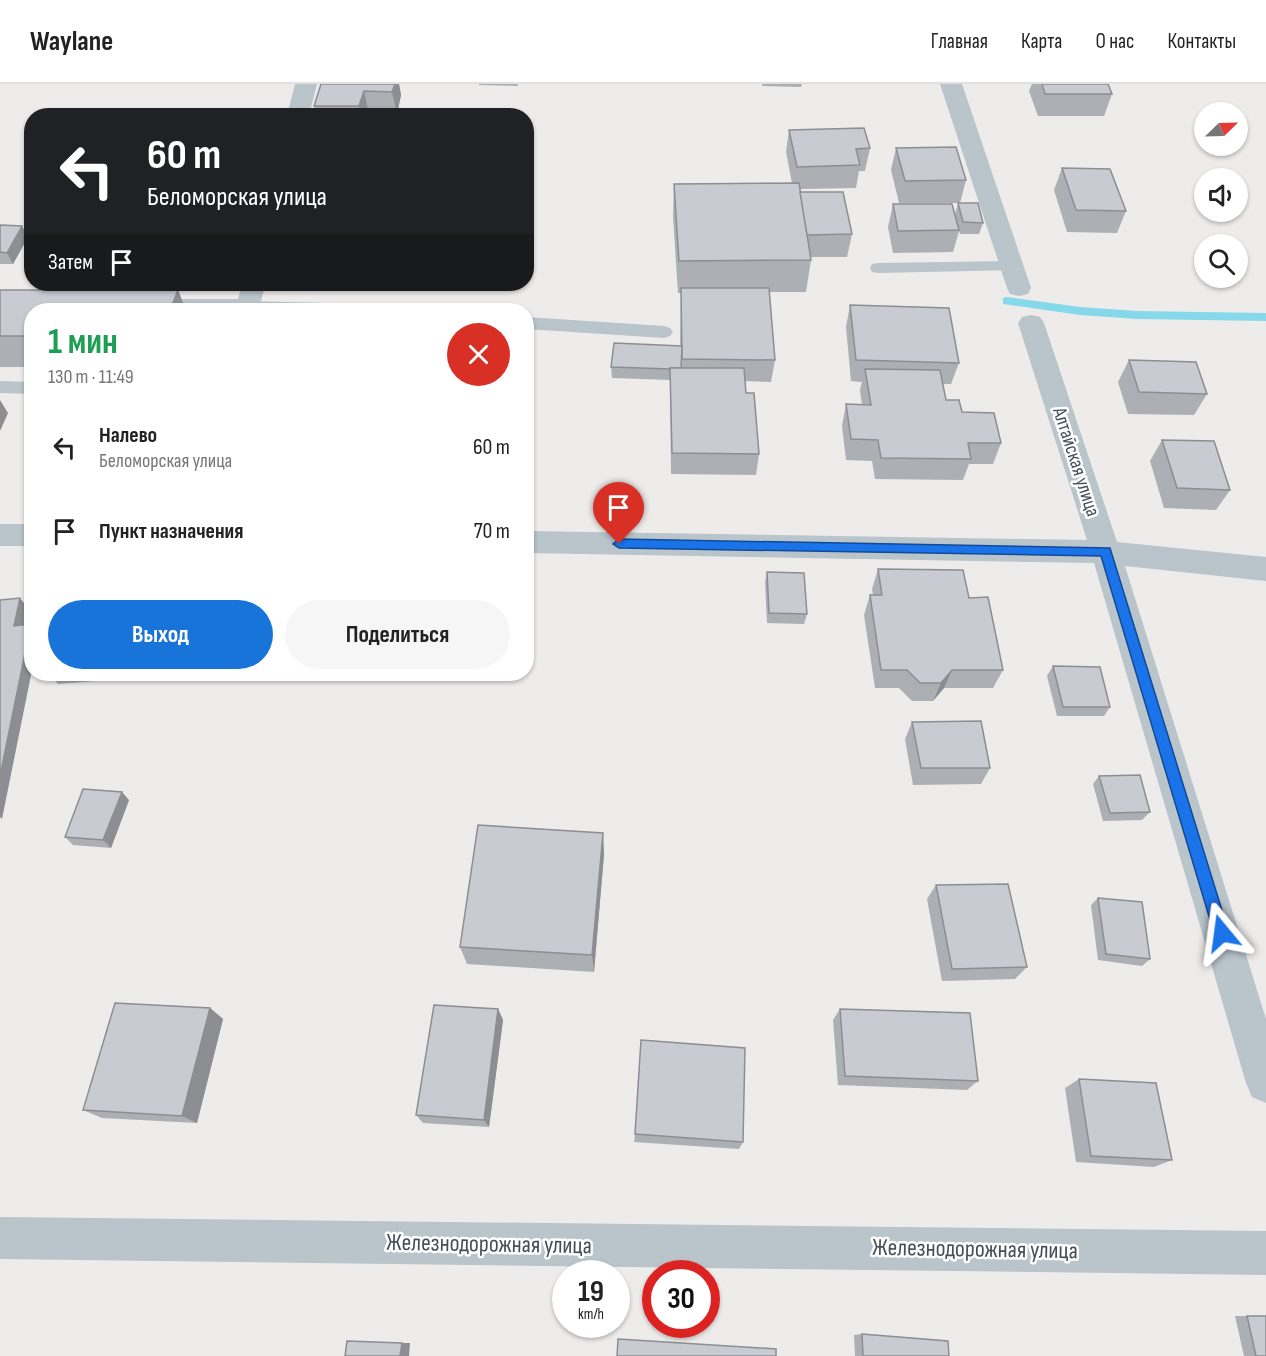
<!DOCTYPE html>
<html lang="ru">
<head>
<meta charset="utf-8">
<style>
  body { margin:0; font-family:"Sofia Sans Condensed",sans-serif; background:#f6f6f6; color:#222; height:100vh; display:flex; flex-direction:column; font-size:22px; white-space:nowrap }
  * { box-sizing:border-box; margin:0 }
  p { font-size:20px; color:#767676 }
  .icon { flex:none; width:33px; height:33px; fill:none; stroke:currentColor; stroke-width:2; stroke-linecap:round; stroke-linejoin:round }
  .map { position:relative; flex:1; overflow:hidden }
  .details { position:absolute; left:24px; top:219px; width:510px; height:378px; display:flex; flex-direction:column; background:#fff; border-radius:24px; box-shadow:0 2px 4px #0004 }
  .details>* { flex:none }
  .hud { position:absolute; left:24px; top:24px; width:510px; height:183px; border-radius:24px; box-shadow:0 2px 4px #0004; background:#202124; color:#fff; overflow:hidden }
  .needle { width:39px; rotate:67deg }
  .controls { position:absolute; left:1194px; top:18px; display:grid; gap:12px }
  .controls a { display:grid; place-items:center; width:54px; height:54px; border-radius:50%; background:#fff; box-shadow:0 2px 4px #0004; font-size:30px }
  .speed { position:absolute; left:552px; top:1176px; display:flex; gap:12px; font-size:30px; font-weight:700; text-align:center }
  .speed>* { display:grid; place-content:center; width:78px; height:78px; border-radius:50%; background:#fff; box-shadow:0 2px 4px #0004; line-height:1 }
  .speed small { font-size:15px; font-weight:400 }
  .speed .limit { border:9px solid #d22; background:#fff; color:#111 }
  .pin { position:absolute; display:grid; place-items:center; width:51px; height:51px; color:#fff; margin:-62px -26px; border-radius:50% 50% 50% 0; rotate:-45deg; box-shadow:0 0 6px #0007 }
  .pin .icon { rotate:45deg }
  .me { position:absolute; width:66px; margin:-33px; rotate:344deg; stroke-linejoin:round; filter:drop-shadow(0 0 4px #0008) }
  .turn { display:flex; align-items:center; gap:21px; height:126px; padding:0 24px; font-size:27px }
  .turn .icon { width:78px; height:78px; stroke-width:2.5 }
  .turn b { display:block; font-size:42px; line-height:51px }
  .then { display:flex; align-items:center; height:57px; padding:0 24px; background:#0003; gap:12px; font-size:22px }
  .round { display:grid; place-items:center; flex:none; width:63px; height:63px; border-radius:32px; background:#f6f6f6 }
  .overview { display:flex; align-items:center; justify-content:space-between; height:102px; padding:0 24px }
  h1 { font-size:36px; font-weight:700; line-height:45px; color:#1e9e55 }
  .button { display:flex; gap:12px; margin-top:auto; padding:12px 24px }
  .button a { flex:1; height:69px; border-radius:36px; background:#1974da; color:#fff; font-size:24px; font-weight:700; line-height:69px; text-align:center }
  .button a+a { background:#f6f6f6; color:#222 }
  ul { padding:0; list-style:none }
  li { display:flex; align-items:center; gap:18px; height:84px; padding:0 24px }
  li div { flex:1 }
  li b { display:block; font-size:22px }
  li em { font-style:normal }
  header { display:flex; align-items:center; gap:36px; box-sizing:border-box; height:84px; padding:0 30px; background:#fff; border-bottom:2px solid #e0e0e0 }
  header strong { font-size:28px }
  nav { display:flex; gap:33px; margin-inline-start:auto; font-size:21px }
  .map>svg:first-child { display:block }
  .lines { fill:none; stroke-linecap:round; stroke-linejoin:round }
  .stream { fill:#85d9ea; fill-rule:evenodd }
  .lane { fill:#b9c4cb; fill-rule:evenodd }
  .street { fill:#b9c4cb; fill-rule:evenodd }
  .wall { fill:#acafb4 }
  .shaded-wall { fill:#8c8e92 }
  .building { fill:#c8cbd1; stroke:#8c8e92; stroke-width:1.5 }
  .route { fill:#1a73e8; stroke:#114b97; stroke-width:1.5 }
  .labels { text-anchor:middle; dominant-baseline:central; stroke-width:5; stroke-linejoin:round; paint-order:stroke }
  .street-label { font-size:20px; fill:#444f58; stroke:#fff }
  .near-street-label { font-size:24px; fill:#444f58; stroke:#fff }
</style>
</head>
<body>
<header>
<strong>Waylane</strong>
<nav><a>Главная</a><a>Карта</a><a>О нас</a><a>Контакты</a></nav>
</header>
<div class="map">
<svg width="1266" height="1272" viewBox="0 0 1266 1272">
  <rect width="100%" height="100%" fill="#eeebeb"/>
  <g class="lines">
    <!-- stream -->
    <path class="stream" d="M 1007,213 L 1080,223 L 1137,227 L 1266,229 L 1266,237 L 1137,235 L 1080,231 L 1003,220 L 1003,214 Z"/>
    <!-- lane -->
    <g class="lane">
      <path d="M 1011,177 L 1017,178 L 1019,182 L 1017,186 L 878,189 L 872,188 L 870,184 L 872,180 L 878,179 Z"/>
      <path d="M 248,217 L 368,220 L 374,222 L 377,226 L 242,226 L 239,223 L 242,219 Z"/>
      <path d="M 526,233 L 664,242 L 670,244 L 673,248 L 670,252 L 664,254 L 526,245 Z"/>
      <path d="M 0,297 L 32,298 L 32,310 L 0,309 Z"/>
    </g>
    <!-- street -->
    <g class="street">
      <path d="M 295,0 L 317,0 L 309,32 L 287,32 Z"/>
      <path d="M 940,0 L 962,0 L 1031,204 L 1028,210 L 1019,212 L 1010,210 L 1007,204 Z"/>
      <path d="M 242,200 L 266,200 L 258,226 L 129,226 L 126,223 L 130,217 L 139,215 L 238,215 Z"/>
      <path d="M 1031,231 L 1040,233 L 1044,239 L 1117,458 L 1266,473 L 1266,497 L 1125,482 L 1266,935 L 1266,1019 L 1252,1013 L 1246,999 L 1094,479 L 526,469 L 526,447 L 1087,456 L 1018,239 L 1022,233 Z"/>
      <rect x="0" y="440" width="32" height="22"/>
      <path d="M 0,1133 L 1266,1147 L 1266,1191 L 0,1175 Z"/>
    </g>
  </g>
  <!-- wall -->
  <g class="wall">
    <path d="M 321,0 L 399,0 L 401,11 L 397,30 L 369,30 L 368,32 L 317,32 L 314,22 Z"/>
    <path d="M 479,0 L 518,0 L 518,2 L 479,1 Z"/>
    <path d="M 762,0 L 802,0 L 801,3 L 762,2 Z"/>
    <path d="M 1032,0 L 1108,0 L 1112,10 L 1104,32 L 1038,32 L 1029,7 Z"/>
    <path d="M 789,46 L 870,64 L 865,87 L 859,87 L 856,104 L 800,105 L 800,108 L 852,150 L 847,173 L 811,173 L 811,176 L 806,208 L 769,208 L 775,276 L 771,298 L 745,297 L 746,309 L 759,370 L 756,391 L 671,390 L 670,296 L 612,294 L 611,283 L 680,262 L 681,209 L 678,209 L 673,132 L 674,100 L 792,99 L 786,68 Z"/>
    <path d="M 896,64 L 966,96 L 960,119 L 899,119 L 891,86 Z"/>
    <path d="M 1062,84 L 1126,127 L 1117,149 L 1067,148 L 1054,106 Z"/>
    <path d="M 958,119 L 983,139 L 979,150 L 960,150 L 959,147 L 953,168 L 893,169 L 888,143 L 893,120 L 955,130 Z"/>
    <path d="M 0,141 L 22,142 L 28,153 L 13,180 L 0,180 Z"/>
    <path d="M 280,200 L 339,200 L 338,200 L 280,201 Z"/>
    <path d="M 0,206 L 32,226 L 32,283 L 0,283 Z"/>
    <path d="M 850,221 L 959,279 L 951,300 L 943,300 L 946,316 L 1001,359 L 993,380 L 969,380 L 963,396 L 875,395 L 872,377 L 846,376 L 842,342 L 846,320 L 862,321 L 860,306 L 862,298 L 851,297 L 846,243 Z"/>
    <path d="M 1129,276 L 1207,310 L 1194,331 L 1128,330 L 1118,298 Z"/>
    <path d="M 1162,356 L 1230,406 L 1216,426 L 1164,424 L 1150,377 Z"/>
    <path d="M 878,485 L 969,514 L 1003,586 L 993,604 L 944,604 L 933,617 L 912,617 L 899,604 L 875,604 L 864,531 L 870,511 L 873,511 L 872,505 Z"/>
    <path d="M 767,488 L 807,530 L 804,540 L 767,539 L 765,498 Z"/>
    <path d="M 1053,582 L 1110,623 L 1104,632 L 1057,632 L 1047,592 Z"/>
    <path d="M 49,590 L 109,590 L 108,596 L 58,600 Z"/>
    <path d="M 912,638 L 990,684 L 981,700 L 913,701 L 905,655 Z"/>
    <path d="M 1099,692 L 1150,728 L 1142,736 L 1103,737 L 1093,700 Z"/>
    <path d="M 129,716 L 111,764 L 73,761 L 65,753 Z"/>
    <path d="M 603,749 L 604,770 L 594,888 L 467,880 L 460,863 Z"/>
    <path d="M 936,801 L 1027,883 L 1015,895 L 942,897 L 927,815 Z"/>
    <path d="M 1098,814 L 1150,875 L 1142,882 L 1098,876 L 1091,821 Z"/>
    <path d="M 210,924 L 223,935 L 197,1039 L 102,1034 L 83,1026 Z"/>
    <path d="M 498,925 L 503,936 L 489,1043 L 423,1039 L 416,1031 Z"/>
    <path d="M 840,925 L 978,997 L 967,1006 L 838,1001 L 833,936 Z"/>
    <path d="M 1079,995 L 1172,1076 L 1154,1083 L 1076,1078 L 1065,1004 Z"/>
    <path d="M 635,1050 L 743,1058 L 739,1065 L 634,1058 Z"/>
    <path d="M 1235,1232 L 1247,1232 L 1266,1272 L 1244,1272 Z"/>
    <path d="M 862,1250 L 949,1272 L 855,1272 L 854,1251 Z"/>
  </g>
  <!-- shaded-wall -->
  <g class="shaded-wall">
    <path d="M 394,0 L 399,0 L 401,11 L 397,30 L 392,8 Z"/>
    <path d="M 364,7 L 369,30 L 368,32 L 361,32 L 359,22 Z"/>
    <path d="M 22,142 L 28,153 L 13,180 L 7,169 Z"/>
    <path d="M 178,206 L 186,226 L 170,226 Z"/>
    <path d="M 0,316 L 8,329 L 0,347 Z"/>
    <path d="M 20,514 L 28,524 L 23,551 L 14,542 Z"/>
    <path d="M 31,540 L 32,541 L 32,586 L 2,735 L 0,733 L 0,692 Z"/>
    <path d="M 952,586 L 944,604 L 933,617 L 941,599 Z"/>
    <path d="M 103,590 L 109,590 L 108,596 Z"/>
    <path d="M 122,708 L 129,716 L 111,764 L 103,756 Z"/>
    <path d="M 603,749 L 604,770 L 594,888 L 592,871 Z"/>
    <path d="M 210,924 L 223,935 L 197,1039 L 182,1032 Z"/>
    <path d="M 498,925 L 503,936 L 489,1043 L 484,1036 Z"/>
    <path d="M 402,1259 L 410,1259 L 409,1272 L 400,1272 Z"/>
  </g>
  <!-- building -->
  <g class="building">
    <path d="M 321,0 L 395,0 L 392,8 L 364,7 L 359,22 L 314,22 Z"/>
    <path d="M 1042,0 L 1108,0 L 1112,10 L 1045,10 Z"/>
    <path d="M 864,44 L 870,64 L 856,65 L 860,81 L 797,83 L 789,46 Z"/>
    <path d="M 956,63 L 966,96 L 905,97 L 896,64 Z"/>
    <path d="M 1062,84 L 1110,85 L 1126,127 L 1076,126 Z"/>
    <path d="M 799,99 L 811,176 L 679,177 L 674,100 Z"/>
    <path d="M 800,108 L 843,108 L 852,150 L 807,151 Z"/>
    <path d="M 958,119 L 978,119 L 983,139 L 963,138 Z"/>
    <path d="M 893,120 L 952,120 L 959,146 L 898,147 Z"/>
    <path d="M 0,141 L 22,142 L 7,169 L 0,168 Z"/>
    <path d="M 681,204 L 769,204 L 775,276 L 682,275 Z"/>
    <path d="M 0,206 L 178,206 L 170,226 L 32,226 L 32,252 L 0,252 Z"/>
    <path d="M 850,221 L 949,224 L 959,279 L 856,276 Z"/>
    <path d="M 614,259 L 682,262 L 681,284 L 670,284 L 670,285 L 611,283 Z"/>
    <path d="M 1129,276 L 1196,278 L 1207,310 L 1139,308 Z"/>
    <path d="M 670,284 L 744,284 L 746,309 L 754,309 L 759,370 L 672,369 Z"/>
    <path d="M 865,285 L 940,286 L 946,316 L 959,316 L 962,328 L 994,329 L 1001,359 L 968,359 L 971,375 L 881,374 L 878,356 L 851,355 L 846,320 L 871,321 Z"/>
    <path d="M 1162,356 L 1214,357 L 1230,406 L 1177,404 Z"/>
    <path d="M 878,485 L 963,486 L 969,514 L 988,513 L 1003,586 L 952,586 L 941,599 L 920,599 L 907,586 L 881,586 L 870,511 L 882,511 Z"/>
    <path d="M 767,488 L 804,489 L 807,530 L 769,529 Z"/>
    <path d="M 20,514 L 14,542 L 31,540 L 0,692 L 0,516 Z"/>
    <path d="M 1053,582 L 1100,583 L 1110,623 L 1063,623 Z"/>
    <path d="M 981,637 L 990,684 L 921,684 L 912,638 Z"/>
    <path d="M 1140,691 L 1150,728 L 1110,729 L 1099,692 Z"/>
    <path d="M 83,705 L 122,708 L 103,756 L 65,753 Z"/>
    <path d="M 478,741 L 603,749 L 592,871 L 460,863 Z"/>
    <path d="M 1008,800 L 1027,883 L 952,885 L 936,801 Z"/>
    <path d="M 1098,814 L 1142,818 L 1150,875 L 1106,870 Z"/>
    <path d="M 115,919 L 210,924 L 182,1032 L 83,1026 Z"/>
    <path d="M 434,921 L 498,925 L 484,1036 L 416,1031 Z"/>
    <path d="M 840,925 L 970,929 L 978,997 L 845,992 Z"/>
    <path d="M 641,956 L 745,964 L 743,1058 L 635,1050 Z"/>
    <path d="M 1079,995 L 1156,999 L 1172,1076 L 1091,1072 Z"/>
    <path d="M 1247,1232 L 1266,1232 L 1266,1272 L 1256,1272 Z"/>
    <path d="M 862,1250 L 948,1257 L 949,1272 L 863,1272 Z"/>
    <path d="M 618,1255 L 776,1265 L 776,1272 L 617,1272 Z"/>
    <path d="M 347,1257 L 402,1259 L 400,1272 L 345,1272 Z"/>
  </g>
  <!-- route -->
  <path class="route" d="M 619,455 L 1110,464 L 1229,849 L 1227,854 L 1222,856 L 1216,854 L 1214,849 L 1101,472 L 619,464 L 613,460 Z"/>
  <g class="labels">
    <!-- street labels -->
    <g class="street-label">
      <text transform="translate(1076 378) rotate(72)">Алтайская улица</text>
    </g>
    <!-- near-street labels -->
    <g class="near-street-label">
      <text transform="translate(489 1160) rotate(1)">Железнодорожная улица</text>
      <text transform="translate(975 1165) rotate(1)">Железнодорожная улица</text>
    </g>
  </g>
</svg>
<div class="controls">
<a><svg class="needle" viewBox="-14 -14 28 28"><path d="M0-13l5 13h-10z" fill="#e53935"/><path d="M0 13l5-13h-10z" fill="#767676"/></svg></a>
<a><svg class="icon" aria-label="sound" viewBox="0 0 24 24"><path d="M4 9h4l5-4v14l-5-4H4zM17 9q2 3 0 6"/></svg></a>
<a><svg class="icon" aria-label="search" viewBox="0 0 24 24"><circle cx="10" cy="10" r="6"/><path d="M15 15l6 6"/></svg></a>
</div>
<div class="speed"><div>19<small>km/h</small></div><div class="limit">30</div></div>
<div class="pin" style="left:619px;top:460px;background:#d93025"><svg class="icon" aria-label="arrive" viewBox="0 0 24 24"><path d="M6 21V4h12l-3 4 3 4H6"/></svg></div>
<svg class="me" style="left:1222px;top:849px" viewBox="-20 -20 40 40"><path d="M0-17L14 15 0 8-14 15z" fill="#1a73e8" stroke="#fff" stroke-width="4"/></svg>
<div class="hud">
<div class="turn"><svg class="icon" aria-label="left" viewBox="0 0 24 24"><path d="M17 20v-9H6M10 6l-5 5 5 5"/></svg><div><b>60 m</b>Беломорская улица</div></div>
<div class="then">Затем<svg class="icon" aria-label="arrive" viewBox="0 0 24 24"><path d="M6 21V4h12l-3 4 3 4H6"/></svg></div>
</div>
<section class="details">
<div class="overview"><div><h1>1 мин</h1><p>130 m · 11:49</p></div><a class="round" style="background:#d93025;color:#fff"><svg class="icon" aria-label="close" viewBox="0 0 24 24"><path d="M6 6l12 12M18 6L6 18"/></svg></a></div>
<ul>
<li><svg class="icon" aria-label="left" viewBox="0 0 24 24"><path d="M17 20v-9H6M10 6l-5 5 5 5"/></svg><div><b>Налево</b><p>Беломорская улица</p></div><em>60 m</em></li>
<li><svg class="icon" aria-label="arrive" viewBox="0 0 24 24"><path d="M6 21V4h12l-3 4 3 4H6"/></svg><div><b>Пункт назначения</b></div><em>70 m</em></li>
</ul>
<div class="button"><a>Выход</a><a>Поделиться</a></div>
</section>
</div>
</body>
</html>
